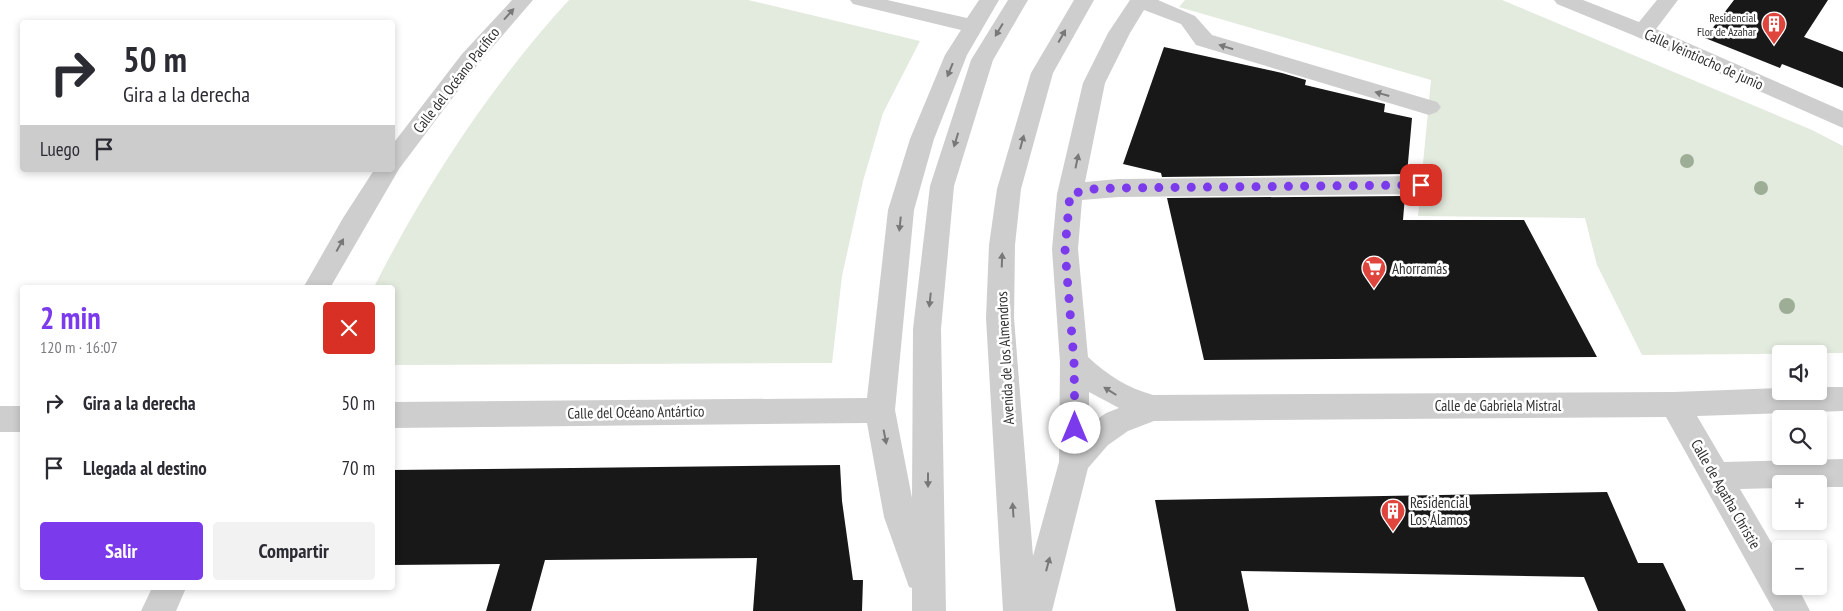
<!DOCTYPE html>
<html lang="es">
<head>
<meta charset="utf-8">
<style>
  body { margin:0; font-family:"PT Sans Narrow",sans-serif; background:#f2f2f3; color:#2b2b33; height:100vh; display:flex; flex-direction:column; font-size:19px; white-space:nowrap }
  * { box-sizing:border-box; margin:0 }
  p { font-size:16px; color:#7c7c81 }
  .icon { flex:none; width:28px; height:28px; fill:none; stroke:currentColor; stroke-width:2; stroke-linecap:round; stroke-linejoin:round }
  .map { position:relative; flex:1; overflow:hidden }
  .details { position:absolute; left:20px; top:285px; width:375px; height:305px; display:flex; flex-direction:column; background:#fff; border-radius:5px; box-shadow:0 2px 8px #0003 }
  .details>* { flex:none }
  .guide { position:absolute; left:20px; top:20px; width:375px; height:152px; border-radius:5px; box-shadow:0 2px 8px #0003; background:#fff; color:#2b2b33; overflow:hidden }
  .buttons { position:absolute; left:1772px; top:345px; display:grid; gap:10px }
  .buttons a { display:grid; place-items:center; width:55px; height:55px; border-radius:5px; background:#fff; box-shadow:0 2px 8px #0003; font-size:25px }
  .pin { position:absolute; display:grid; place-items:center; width:42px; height:42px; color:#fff; margin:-21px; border-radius:10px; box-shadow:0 2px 8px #0006 }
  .me { position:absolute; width:55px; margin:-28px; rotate:0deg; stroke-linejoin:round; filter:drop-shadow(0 0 4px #0008) }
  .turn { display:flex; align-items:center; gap:18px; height:105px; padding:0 20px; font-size:22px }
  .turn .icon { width:65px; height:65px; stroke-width:2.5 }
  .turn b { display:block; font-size:35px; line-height:42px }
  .then { display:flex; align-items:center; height:48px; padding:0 20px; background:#0003; gap:10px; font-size:19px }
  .round { display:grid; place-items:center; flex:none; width:52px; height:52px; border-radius:5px; background:#f2f2f3 }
  .head { display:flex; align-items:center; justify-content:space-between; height:85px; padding:0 20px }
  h1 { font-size:30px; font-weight:600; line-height:38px; color:#7c3aed }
  .action { display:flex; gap:10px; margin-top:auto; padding:10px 20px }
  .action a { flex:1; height:58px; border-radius:5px; background:#7c3aed; color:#fff; font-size:20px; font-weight:600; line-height:58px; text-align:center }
  .action a+a { background:#f2f2f3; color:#2b2b33 }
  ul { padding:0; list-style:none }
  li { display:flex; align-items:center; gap:15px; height:65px; padding:0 20px }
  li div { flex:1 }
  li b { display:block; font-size:19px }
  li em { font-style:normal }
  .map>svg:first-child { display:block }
  .green { fill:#e3eade }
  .building { fill:#181818 }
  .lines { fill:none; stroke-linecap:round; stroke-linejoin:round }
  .minor { fill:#cecece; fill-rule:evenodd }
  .tree { fill:#9eae96 }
  .oneway { fill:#787878 }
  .route { stroke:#7c3aed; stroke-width:9; stroke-dasharray:0 16.2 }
  .labels { text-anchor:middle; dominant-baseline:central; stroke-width:5; stroke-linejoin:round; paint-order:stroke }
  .far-poi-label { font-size:12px; fill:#313131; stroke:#fff; text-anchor:end }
  .street-label { font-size:15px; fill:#313131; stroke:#fff }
  .poi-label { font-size:15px; fill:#313131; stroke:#fff; text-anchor:start }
</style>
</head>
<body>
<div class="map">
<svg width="1843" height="611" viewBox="0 0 1843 611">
  <rect width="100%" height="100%" fill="#fff"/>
  <!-- green -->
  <g class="green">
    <path d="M 569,0 L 748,0 L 920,41 L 883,113 L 863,181 L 842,276 L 832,363 L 393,365 L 392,288 L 374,287 C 424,188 493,82 569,0 Z"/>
    <path d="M 1185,0 L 1502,0 L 1812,130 L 1843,146 L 1843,353 L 1642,355 L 1597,265 L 1585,218 L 1418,216 L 1431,80 L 1179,7 Z"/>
  </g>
  <!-- building -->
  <g class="building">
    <path d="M 1734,0 L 1828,0 L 1804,37 L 1843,52 L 1843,88 L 1782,64 L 1780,68 L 1705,38 Z"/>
    <path d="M 1164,47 L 1282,73 L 1306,80 L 1305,85 L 1385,104 L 1384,112 L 1412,118 L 1407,174 L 1162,177 L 1161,173 L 1123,164 Z"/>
    <path d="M 1405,196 L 1403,220 L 1524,220 L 1597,357 L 1204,360 L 1167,198 Z"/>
    <path d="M 840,465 L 842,501 L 853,580 L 863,580 L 862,611 L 753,611 L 757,558 L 545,560 L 531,611 L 486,611 L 500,564 L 392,565 L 392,470 Z"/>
    <path d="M 1607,492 L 1638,563 L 1663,563 L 1686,611 L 1598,611 L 1584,577 L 1241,571 L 1249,611 L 1176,611 L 1155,500 Z"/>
  </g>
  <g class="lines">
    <!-- minor -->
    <g class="minor">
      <path d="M 512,0 L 533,0 L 478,64 L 399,169 L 330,288 L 303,288 L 343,218 L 374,170 L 392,170 L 392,145 L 462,54 Z"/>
      <path d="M 850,0 L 887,0 L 967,18 L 979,0 L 999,0 L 967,55 L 934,139 L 914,210 L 895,410 L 912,498 L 913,329 L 930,186 L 971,60 L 1008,0 L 1028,0 L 993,60 L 954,186 L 941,329 L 946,611 L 912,611 L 912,588 L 909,587 L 884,517 L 867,423 L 392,428 L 392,402 L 867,398 L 888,210 L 910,139 L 945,55 L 961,30 L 853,4 Z"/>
      <path d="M 1074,0 L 1094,0 L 1053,73 L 1021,189 L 1015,245 L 1014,318 L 1033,556 L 1059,462 L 1060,362 L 1052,249 L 1057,194 L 1083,83 L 1108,33 L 1130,0 L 1158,0 L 1195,16 L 1212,35 L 1437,102 L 1441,107 L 1437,112 L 1429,115 L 1196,45 L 1181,24 L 1144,10 L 1130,33 L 1105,83 L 1085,182 L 1118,179 L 1421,176 L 1430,179 L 1433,185 L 1430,191 L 1421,194 L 1118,197 L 1082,200 L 1078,249 L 1088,357 C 1107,375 1128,388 1153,395 L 1674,392 L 1781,388 L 1781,391 L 1819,391 L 1819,387 L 1843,387 L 1843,411 L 1697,416 L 1724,462 L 1843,459 L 1843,487 L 1819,487 L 1819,484 L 1781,484 L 1781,488 L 1740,489 L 1781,559 L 1781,586 L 1797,586 L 1810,611 L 1774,611 L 1666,417 L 1154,421 L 1128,431 L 1108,445 L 1088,468 L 1052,611 L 1003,611 L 986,318 L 989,245 L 997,189 L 1031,73 ZM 1089,392 L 1119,408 L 1106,413 L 1089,425 Z"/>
      <path d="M 1554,0 L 1583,0 L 1639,22 L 1657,0 L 1678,0 L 1656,29 L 1843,111 L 1843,128 L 1635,36 L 1557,4 Z"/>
      <rect x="0" y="406" width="22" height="26"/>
      <path d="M 152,588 L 186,588 L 176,611 L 141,611 Z"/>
    </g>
  </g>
  <!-- trees -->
  <g class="tree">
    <circle cx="1687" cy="161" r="7"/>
    <circle cx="1761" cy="188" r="7"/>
    <circle cx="1787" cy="306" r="8"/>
  </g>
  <!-- one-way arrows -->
  <defs><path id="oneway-solid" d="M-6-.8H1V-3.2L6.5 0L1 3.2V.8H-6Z" transform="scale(1.25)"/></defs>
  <g class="oneway">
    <use href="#oneway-solid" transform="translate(509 14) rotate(-48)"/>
    <use href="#oneway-solid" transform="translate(999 30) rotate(121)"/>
    <use href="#oneway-solid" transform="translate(1062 36) rotate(-61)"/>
    <use href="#oneway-solid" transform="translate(1226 47) rotate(-163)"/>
    <use href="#oneway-solid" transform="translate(950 70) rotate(112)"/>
    <use href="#oneway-solid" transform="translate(1382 94) rotate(-164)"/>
    <use href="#oneway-solid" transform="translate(956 140) rotate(107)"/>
    <use href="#oneway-solid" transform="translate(1022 142) rotate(-75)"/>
    <use href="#oneway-solid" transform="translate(1077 161) rotate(-78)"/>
    <use href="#oneway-solid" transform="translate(900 224) rotate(96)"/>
    <use href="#oneway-solid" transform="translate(340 245) rotate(-61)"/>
    <use href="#oneway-solid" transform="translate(1002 260) rotate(-88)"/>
    <use href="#oneway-solid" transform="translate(930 300) rotate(96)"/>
    <use href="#oneway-solid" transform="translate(1110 391) rotate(-148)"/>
    <use href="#oneway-solid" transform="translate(885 437) rotate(79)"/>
    <use href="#oneway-solid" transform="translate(928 480) rotate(90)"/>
    <use href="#oneway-solid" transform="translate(1013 510) rotate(-94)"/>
    <use href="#oneway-solid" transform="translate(1048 564) rotate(-75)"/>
  </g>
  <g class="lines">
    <!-- route -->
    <path class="route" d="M 1075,428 L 1074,362 L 1065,249 L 1070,194 L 1093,189 L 1118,188 L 1421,185"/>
  </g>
  <!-- icons -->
  <defs>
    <symbol id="building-pin" viewBox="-11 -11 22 30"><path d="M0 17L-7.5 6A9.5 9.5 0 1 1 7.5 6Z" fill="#df453d" stroke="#fff"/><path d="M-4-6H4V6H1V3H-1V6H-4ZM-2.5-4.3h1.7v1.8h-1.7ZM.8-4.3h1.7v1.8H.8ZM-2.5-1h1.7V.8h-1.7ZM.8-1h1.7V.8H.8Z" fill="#fff"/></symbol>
    <symbol id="supermarket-pin" viewBox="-11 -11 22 30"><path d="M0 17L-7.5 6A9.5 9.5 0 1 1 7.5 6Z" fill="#df453d" stroke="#fff"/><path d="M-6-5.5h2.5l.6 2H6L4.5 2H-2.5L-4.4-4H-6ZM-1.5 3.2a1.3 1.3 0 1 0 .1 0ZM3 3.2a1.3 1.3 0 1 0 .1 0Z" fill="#fff"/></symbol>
  </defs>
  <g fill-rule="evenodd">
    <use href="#building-pin" x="1760" y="10" width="28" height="38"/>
    <use href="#supermarket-pin" x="1360" y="254" width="28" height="38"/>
    <use href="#building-pin" x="1379" y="497" width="28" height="38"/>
  </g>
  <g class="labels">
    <!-- far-poi labels -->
    <g class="far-poi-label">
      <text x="1756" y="17">Residencial<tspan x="1756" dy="14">Flor de Azahar</tspan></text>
    </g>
    <!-- street labels -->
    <g class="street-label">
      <text transform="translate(1704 59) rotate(24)">Calle Veintiocho de junio</text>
      <text transform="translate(456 80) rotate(-52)">Calle del Océano Pacífico</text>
      <text transform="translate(1005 358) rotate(-93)">Avenida de los Almendros</text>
      <text x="1498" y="405">Calle de Gabriela Mistral</text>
      <text transform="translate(636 412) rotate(-1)">Calle del Océano Antártico</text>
      <text transform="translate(1726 494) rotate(60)">Calle de Agatha Christie</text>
    </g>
    <!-- poi labels -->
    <g class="poi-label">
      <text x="1392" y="268">Ahorramás</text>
      <text x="1410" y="502">Residencial<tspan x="1410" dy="17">Los Álamos</tspan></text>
    </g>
  </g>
</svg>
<div class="buttons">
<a><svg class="icon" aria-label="sound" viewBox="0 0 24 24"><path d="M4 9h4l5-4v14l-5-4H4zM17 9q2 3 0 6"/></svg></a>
<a><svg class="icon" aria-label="search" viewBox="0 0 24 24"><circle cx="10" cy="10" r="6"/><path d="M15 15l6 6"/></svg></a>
<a>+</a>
<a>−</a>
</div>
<div class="pin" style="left:1421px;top:185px;background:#d93025"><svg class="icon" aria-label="arrive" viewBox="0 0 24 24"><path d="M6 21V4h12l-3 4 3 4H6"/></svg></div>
<svg class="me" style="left:1075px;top:428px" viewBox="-20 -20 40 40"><circle r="19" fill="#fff"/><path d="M0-13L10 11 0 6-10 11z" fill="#7c3aed"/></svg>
<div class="guide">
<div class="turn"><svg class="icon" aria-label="right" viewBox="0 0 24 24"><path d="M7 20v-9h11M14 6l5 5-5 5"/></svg><div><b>50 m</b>Gira a la derecha</div></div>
<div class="then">Luego<svg class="icon" aria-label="arrive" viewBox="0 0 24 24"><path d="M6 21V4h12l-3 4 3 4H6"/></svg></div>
</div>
<section class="details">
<div class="head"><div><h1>2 min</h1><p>120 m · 16:07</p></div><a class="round" style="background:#d93025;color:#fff"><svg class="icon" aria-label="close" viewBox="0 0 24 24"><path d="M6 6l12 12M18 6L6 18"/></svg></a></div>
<ul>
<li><svg class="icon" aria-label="right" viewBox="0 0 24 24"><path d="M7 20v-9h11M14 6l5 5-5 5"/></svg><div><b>Gira a la derecha</b></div><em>50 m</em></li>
<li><svg class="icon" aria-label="arrive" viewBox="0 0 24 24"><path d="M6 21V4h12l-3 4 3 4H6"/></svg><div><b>Llegada al destino</b></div><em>70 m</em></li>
</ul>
<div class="action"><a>Salir</a><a>Compartir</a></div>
</section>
</div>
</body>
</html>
